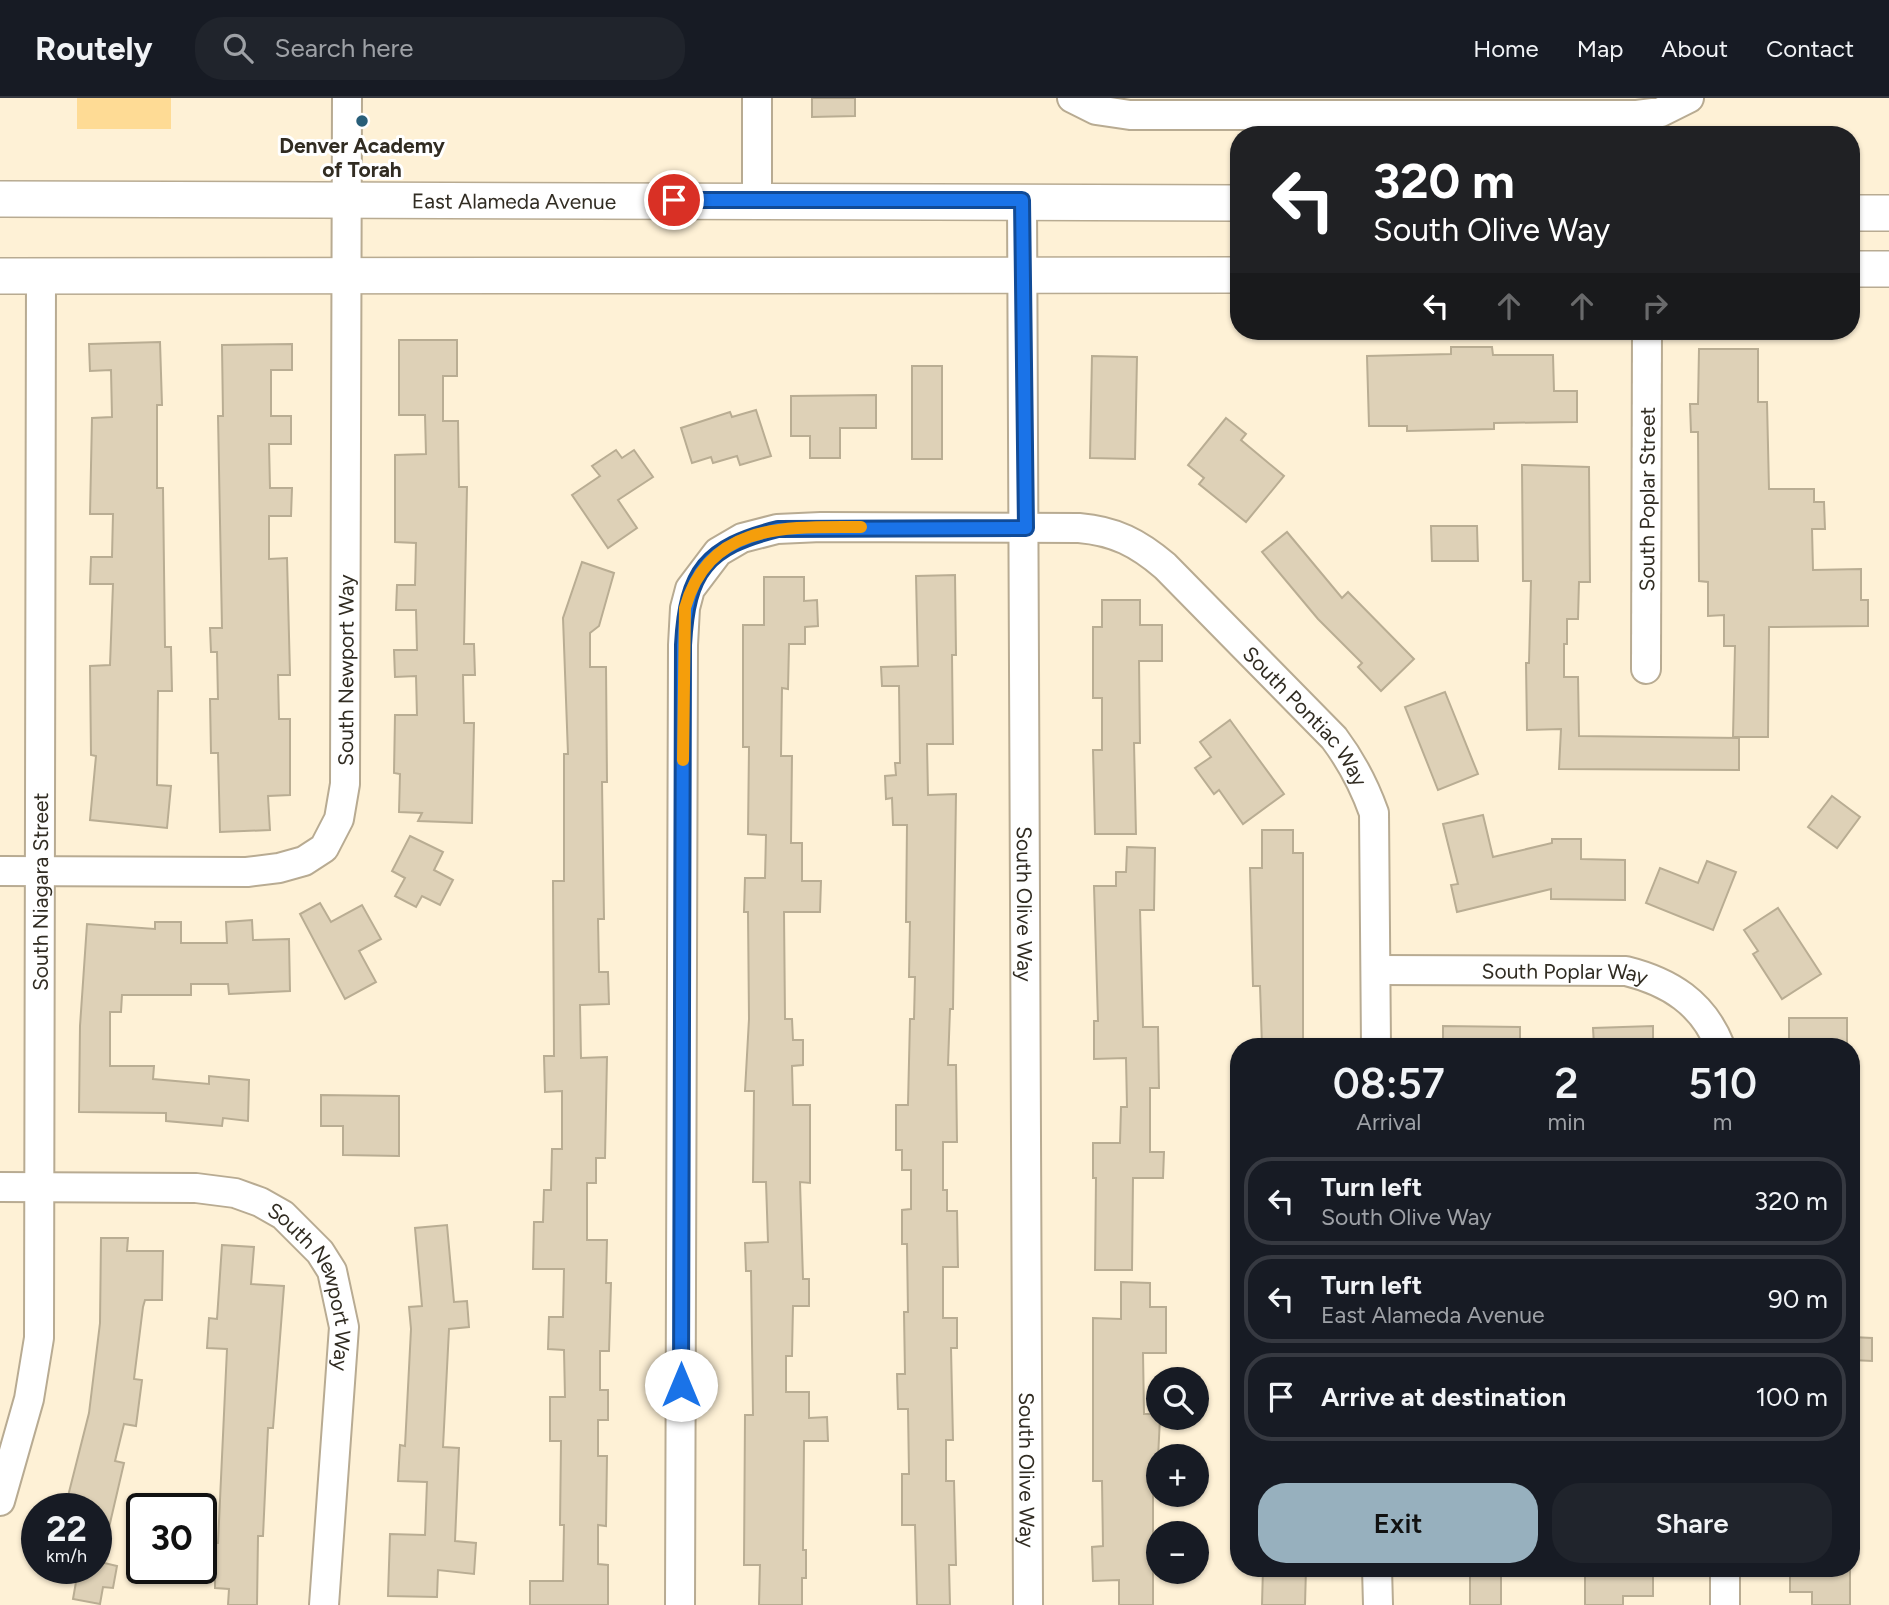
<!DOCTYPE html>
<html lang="en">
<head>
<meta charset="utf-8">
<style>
  body { margin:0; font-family:Figtree,sans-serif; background:#20242c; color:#f1f3f6; height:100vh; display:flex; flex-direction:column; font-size:26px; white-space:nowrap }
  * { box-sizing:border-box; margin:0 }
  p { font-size:23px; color:#9ea1a6 }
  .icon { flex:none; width:38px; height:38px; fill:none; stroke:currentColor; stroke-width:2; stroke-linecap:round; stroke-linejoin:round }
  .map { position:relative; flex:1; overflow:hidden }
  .side { position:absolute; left:1230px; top:940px; width:630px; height:539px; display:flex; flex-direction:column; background:#171b24; border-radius:28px; box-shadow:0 2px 5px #0004 }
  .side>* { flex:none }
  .top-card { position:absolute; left:1230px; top:28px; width:630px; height:214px; border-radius:28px; box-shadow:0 2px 5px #0004; background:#202124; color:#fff; overflow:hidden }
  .tools { position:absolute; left:1146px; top:1269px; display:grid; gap:14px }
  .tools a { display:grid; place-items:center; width:63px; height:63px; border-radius:50%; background:#171b24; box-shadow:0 2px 5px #0004; font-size:35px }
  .speed { position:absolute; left:21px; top:1395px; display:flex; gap:14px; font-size:35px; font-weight:700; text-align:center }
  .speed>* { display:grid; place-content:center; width:91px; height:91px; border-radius:50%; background:#171b24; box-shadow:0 2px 5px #0004; line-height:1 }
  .speed small { font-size:18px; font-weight:400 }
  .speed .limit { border:4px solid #111; border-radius:10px; background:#fff; color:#111 }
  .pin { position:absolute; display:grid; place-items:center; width:60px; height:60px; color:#fff; margin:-30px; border:4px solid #fff; border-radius:50%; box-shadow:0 2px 7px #0007 }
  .me { position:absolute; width:77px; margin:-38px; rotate:0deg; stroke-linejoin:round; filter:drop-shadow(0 0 5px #0008) }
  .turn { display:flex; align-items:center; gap:24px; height:147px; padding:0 28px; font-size:32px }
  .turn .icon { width:91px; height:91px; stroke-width:2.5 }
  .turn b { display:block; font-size:49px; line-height:60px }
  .lanes { display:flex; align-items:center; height:66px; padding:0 28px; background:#0003; justify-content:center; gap:35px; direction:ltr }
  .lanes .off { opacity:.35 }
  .eta { display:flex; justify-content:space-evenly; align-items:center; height:119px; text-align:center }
  .eta b { font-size:42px; font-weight:600; line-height:49px }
  .cta { display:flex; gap:14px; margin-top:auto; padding:14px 28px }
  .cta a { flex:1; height:80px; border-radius:28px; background:#97b0be; color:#111; font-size:28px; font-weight:600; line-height:80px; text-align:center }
  .cta a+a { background:#20242c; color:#f1f3f6 }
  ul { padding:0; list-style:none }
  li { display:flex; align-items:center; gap:21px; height:88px; margin:0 14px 10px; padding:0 14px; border:4px solid #363941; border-radius:28px }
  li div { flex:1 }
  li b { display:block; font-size:26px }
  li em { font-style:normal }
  header { display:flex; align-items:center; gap:42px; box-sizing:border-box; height:98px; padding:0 35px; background:#171b24; border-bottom:2px solid #363941 }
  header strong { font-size:33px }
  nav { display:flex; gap:38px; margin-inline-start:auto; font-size:24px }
  .search { width:490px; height:63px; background:#20242c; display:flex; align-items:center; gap:18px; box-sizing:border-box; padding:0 24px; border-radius:28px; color:#9ea1a6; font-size:26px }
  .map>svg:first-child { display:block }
  .green { fill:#fedb95 }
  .building { fill:#ded1b7; stroke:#b9ad93; stroke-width:2 }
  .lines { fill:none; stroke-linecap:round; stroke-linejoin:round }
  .minor-casing { stroke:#b8ab92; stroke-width:32 }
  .major-casing { stroke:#b8ab92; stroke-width:38 }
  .minor { stroke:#fff; stroke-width:28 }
  .major { stroke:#fff; stroke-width:35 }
  .route-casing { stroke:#114b97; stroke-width:18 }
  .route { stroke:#1a73e8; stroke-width:12 }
  .slow { stroke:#f59e0b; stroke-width:12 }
  .poi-dot { fill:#285e79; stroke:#fff; stroke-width:2.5 }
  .labels { text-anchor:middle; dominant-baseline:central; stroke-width:6; stroke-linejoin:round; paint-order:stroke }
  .poi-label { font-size:21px; font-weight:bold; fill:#312c22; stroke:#fff }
  .street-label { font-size:21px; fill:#312c22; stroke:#fff }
</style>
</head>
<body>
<header>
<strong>Routely</strong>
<div class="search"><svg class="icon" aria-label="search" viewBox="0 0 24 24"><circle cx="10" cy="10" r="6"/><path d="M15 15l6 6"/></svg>Search here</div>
<nav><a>Home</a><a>Map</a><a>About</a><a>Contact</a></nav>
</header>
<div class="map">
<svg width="1889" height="1507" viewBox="0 0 1889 1507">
  <rect width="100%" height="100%" fill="#fef1d6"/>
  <!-- green -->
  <rect class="green" x="77" y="0" width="94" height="31"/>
  <!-- building -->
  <g class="building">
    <path d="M 812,0 L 855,0 L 855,18 L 812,19 Z"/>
    <path d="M 399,242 L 457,242 L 457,278 L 443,278 L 443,323 L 458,323 L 459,389 L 467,389 L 464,546 L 474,546 L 475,577 L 463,577 L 464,625 L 474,625 L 472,725 L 418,723 L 422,715 L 399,714 L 400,676 L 394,675 L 395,617 L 417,617 L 416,578 L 395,579 L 394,552 L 417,552 L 416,512 L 396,512 L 397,487 L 415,487 L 416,445 L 395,444 L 395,357 L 426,356 L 425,317 L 399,317 Z"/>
    <path d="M 160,244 L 162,307 L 157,307 L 157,390 L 163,390 L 165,549 L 171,549 L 172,593 L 158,593 L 157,687 L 171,688 L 167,730 L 90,722 L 96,658 L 91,657 L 90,568 L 110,567 L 113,486 L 90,486 L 91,459 L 112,459 L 113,416 L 90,416 L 92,320 L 112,319 L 111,272 L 90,273 L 89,246 Z"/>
    <path d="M 292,246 L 292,272 L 271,272 L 271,318 L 291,318 L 291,346 L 269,346 L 270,390 L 292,390 L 291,418 L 269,418 L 269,461 L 287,460 L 290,577 L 278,577 L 279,621 L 290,621 L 290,697 L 268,698 L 270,732 L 220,734 L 218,655 L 211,655 L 210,601 L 218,601 L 217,554 L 211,554 L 210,530 L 222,530 L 218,318 L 223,318 L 222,247 Z"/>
    <path d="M 1451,249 L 1492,249 L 1493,257 L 1553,257 L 1554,293 L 1577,293 L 1577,324 L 1494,325 L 1494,331 L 1407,333 L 1407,328 L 1369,328 L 1367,258 L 1451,256 Z"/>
    <path d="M 1699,251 L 1758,251 L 1758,304 L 1767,304 L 1769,391 L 1814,391 L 1814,404 L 1824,404 L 1825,431 L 1812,431 L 1813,472 L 1861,471 L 1861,502 L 1868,502 L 1868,528 L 1769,529 L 1768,639 L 1733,639 L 1735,548 L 1724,548 L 1724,517 L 1708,518 L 1708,484 L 1699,483 L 1698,334 L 1691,334 L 1690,306 L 1698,306 Z"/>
    <path d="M 1092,258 L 1137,259 L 1135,361 L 1090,360 Z"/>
    <rect x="912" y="268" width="30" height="93"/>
    <path d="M 876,297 L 876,330 L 840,330 L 840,360 L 810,360 L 810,338 L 791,338 L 791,298 Z"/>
    <path d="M 756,312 L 771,358 L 740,367 L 737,358 L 713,365 L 711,359 L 692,365 L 681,330 L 730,314 L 732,319 Z"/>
    <path d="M 1226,320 L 1246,336 L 1241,342 L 1284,378 L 1246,424 L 1199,386 L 1204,380 L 1188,367 Z"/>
    <path d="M 616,352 L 622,360 L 634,352 L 653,379 L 618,402 L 637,430 L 608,450 L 572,397 L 600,378 L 592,368 Z"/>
    <path d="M 1522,367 L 1589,369 L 1590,484 L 1579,484 L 1578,521 L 1567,521 L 1567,546 L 1564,546 L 1564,579 L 1578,579 L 1579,638 L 1739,640 L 1739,672 L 1559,671 L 1561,631 L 1527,632 L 1526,565 L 1529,565 L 1531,483 L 1523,483 Z"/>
    <path d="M 1431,428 L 1477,428 L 1478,463 L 1432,463 Z"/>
    <path d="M 1287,434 L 1342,500 L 1348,494 L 1414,561 L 1381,593 L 1358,569 L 1362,565 L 1318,521 L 1262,454 Z"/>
    <path d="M 582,464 L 614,475 L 599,528 L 590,535 L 590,569 L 606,569 L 607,684 L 602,684 L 604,821 L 598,821 L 599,874 L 608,874 L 609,906 L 580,907 L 581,960 L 607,959 L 605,1060 L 596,1060 L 596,1085 L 587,1085 L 587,1142 L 607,1142 L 606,1185 L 611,1185 L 609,1253 L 600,1253 L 600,1292 L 608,1292 L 608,1322 L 598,1322 L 598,1358 L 607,1358 L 606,1428 L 598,1427 L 598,1466 L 608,1467 L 608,1507 L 530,1507 L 530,1483 L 563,1483 L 564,1427 L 560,1427 L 561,1343 L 550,1343 L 550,1299 L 565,1299 L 564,1252 L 548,1251 L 549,1219 L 563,1219 L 564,1171 L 533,1171 L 534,1124 L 543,1124 L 544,1092 L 551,1092 L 552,1051 L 562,1051 L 562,993 L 545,994 L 544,958 L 554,958 L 553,783 L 564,783 L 564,656 L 568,656 L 563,520 Z"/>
    <path d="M 955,477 L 956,557 L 952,557 L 953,646 L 927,646 L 928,697 L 956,696 L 953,911 L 950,911 L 948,967 L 956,967 L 957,1044 L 943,1044 L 943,1092 L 947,1092 L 947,1113 L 957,1113 L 958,1169 L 943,1169 L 943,1220 L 957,1220 L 957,1250 L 951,1250 L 953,1342 L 946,1342 L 946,1383 L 954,1383 L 956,1467 L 949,1467 L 950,1507 L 917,1507 L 915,1427 L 902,1427 L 902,1376 L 909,1376 L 908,1311 L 898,1311 L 897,1276 L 905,1276 L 904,1214 L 908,1214 L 907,1146 L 902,1146 L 902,1112 L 911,1111 L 911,1072 L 902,1072 L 902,1052 L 896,1052 L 896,1007 L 908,1007 L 910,921 L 914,921 L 915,879 L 909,879 L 910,824 L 906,824 L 907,727 L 893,727 L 892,700 L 886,701 L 885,678 L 896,677 L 895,665 L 900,665 L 899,588 L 882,588 L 881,569 L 918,568 L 916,478 Z"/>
    <path d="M 764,479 L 804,479 L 804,503 L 817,502 L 818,528 L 805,529 L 805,546 L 789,546 L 788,591 L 782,590 L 781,658 L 792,658 L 791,745 L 802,745 L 802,783 L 821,783 L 820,814 L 784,814 L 785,921 L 792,921 L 793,942 L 803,942 L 803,967 L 792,968 L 793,1007 L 810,1007 L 810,1085 L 800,1084 L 803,1181 L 809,1181 L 809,1208 L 793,1208 L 792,1258 L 786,1258 L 786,1294 L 809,1294 L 809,1320 L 827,1319 L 828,1343 L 804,1343 L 803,1452 L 806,1452 L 806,1480 L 802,1480 L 802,1507 L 759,1507 L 760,1467 L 744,1467 L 745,1317 L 753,1317 L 751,1173 L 746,1173 L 745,1145 L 768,1144 L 766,1084 L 753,1084 L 754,993 L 745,993 L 749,921 L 748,814 L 744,814 L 745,780 L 765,780 L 766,737 L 748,736 L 749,649 L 743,649 L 743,527 L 764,527 Z"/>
    <path d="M 1102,502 L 1140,502 L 1140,527 L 1162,527 L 1162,563 L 1139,563 L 1140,645 L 1134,645 L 1136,736 L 1095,736 L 1093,652 L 1102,652 L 1102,600 L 1093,600 L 1093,529 L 1102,529 Z"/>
    <path d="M 1445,594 L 1478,676 L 1438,692 L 1405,609 Z"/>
    <path d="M 1230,622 L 1284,696 L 1243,726 L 1219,692 L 1214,696 L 1195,670 L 1211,659 L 1200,644 Z"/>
    <path d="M 1832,698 L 1860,719 L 1837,750 L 1808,729 Z"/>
    <path d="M 1483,717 L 1493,759 L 1552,745 L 1552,741 L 1581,741 L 1581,761 L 1625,762 L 1625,802 L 1551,801 L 1551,791 L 1457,814 L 1451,787 L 1458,786 L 1443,726 Z"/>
    <path d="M 1262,732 L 1293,732 L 1293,755 L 1303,755 L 1303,948 L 1262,948 L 1260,888 L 1253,888 L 1250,770 L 1262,770 Z"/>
    <path d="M 410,738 L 443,754 L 434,772 L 453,782 L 440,807 L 422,798 L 416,809 L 395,798 L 405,780 L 392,773 Z"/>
    <path d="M 1127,749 L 1155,750 L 1154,812 L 1140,812 L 1143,929 L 1158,929 L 1159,990 L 1150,990 L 1150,1054 L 1164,1054 L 1163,1080 L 1133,1080 L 1132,1172 L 1095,1172 L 1096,1080 L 1093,1080 L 1093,1045 L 1120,1045 L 1121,1009 L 1127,1009 L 1126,960 L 1094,961 L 1094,923 L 1098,923 L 1094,788 L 1116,788 L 1116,774 L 1126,774 Z"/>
    <path d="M 1707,763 L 1736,774 L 1713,832 L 1646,805 L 1660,770 L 1698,785 Z"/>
    <path d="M 320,805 L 331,824 L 362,807 L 381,841 L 359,853 L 376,884 L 345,901 L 300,816 Z"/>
    <path d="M 1778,810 L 1821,876 L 1782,901 L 1753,856 L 1758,853 L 1744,832 Z"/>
    <path d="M 252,822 L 253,842 L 289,841 L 290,893 L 229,896 L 228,886 L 191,886 L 191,897 L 122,897 L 121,914 L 110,914 L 110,968 L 154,968 L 153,981 L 209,986 L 209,978 L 249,982 L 248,1023 L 223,1020 L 222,1028 L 166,1023 L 166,1015 L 79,1014 L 80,928 L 87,826 L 155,831 L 155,824 L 181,824 L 181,845 L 227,845 L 226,824 Z"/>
    <rect x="1789" y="920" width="58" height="28"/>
    <path d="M 1443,928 L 1520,929 L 1520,948 L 1443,948 Z"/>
    <path d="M 1653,928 L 1653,948 L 1594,948 L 1593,930 Z"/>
    <path d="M 321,997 L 399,998 L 399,1058 L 343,1057 L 343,1028 L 321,1028 Z"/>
    <path d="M 447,1127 L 454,1204 L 467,1203 L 469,1229 L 449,1231 L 443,1349 L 459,1350 L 455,1443 L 476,1445 L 474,1476 L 438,1472 L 437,1499 L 388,1498 L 390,1436 L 425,1437 L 427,1384 L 398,1383 L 400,1347 L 405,1348 L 411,1231 L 409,1209 L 422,1208 L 415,1130 Z"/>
    <path d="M 101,1140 L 128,1140 L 127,1153 L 163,1153 L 162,1202 L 145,1202 L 143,1209 L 134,1281 L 142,1282 L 136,1328 L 124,1326 L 115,1363 L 124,1365 L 104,1451 L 96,1450 L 96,1410 L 65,1410 L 89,1315 L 100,1225 Z"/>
    <path d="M 222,1147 L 254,1149 L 251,1186 L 284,1188 L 273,1330 L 268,1330 L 263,1438 L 258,1438 L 257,1507 L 228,1507 L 229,1491 L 215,1490 L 215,1479 L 201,1479 L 201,1445 L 218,1445 L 227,1251 L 207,1250 L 209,1220 L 217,1221 Z"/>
    <path d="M 1121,1184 L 1150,1185 L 1150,1209 L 1166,1209 L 1166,1255 L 1143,1255 L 1144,1316 L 1158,1316 L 1160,1320 L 1157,1380 L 1153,1380 L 1153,1507 L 1119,1507 L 1119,1482 L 1093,1483 L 1092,1449 L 1103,1448 L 1102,1383 L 1093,1383 L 1093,1220 L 1121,1221 Z"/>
    <path d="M 1852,1239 L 1872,1240 L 1872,1263 L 1852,1262 Z"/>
    <path d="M 96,1463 L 117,1468 L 113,1490 L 103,1489 L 100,1506 L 73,1501 L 76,1484 L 54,1480 L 55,1470 L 96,1470 Z"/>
    <path d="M 1263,1470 L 1306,1470 L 1305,1507 L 1262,1507 Z"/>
    <rect x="1470" y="1470" width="31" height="37"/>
    <path d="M 1585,1470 L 1653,1470 L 1653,1498 L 1623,1498 L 1623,1507 L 1585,1507 Z"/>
    <path d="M 1790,1470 L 1850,1470 L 1850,1507 L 1812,1507 L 1812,1494 L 1790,1494 Z"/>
  </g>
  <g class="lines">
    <defs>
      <g id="minor">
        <path d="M 1072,0 L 1096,12 L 1130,17 L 1637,17 L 1661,14 L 1689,0"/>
        <path d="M 757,102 L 757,0"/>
        <path id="s1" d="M 1022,102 L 1028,1507"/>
        <path id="s2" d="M 1646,571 L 1647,233"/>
        <path id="s3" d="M 0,773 L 247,774 L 279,770 L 304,763 L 324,750 L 339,721 L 345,686 L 347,0"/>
        <path id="s4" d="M 1376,872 L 1626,873 C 1670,884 1703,905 1720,948"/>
        <path id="s5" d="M 0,1089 L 196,1090 L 235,1095 L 260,1104 L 283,1117 L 320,1154 L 332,1173 L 344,1229 L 324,1507"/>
        <path id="s6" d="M 0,1403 L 29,1301 L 39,1240 L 41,178"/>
        <path d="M 1377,1470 L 1378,1507"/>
        <path id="s7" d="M 680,1507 L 683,547 L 685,510 L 690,491 L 718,454 L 742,440 L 777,431 L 821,429 L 1079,430 C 1115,433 1138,445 1165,468 L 1334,640 C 1352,664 1364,687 1374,715 L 1376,948"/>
        <path d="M 1725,1507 L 1725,1470"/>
      </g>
      <g id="major">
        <path id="s8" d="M 0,101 L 1239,105"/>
        <path d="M 1852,115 L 1889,115"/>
        <path d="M 1852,171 L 1889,171"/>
        <path d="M 0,178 L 1239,177"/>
      </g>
    </defs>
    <!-- minor casing -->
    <use href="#minor" class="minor-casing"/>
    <!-- major casing -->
    <use href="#major" class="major-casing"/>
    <!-- minor -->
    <use href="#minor" class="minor"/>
    <!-- major -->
    <use href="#major" class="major"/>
  </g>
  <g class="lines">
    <defs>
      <path id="route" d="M 674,102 L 1022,102 L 1026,430 L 778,431 C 706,449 687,473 683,547 L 681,1287"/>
    </defs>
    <!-- route casing -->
    <use href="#route" class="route-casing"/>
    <!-- route -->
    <use href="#route" class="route"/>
    <!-- slow -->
    <path class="slow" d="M 683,662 L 685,510 C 709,424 787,429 861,429"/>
  </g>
  <!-- markers -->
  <circle class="poi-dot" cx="362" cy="23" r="7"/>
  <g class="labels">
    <!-- poi labels -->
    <g class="poi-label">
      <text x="362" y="47">Denver Academy<tspan x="362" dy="24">of Torah</tspan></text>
    </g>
    <!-- street labels -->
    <g class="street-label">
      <text stroke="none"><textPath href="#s8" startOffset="514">East Alameda Avenue</textPath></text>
      <text stroke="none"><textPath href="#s2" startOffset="170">South Poplar Street</textPath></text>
      <text stroke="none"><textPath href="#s3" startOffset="511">South Newport Way</textPath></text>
      <text stroke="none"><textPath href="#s7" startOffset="1731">South Pontiac Way</textPath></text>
      <text stroke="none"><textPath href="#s6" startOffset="614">South Niagara Street</textPath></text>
      <text stroke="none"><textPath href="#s1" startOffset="704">South Olive Way</textPath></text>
      <text stroke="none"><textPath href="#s4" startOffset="189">South Poplar Way</textPath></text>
      <text stroke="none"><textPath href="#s5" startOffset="369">South Newport Way</textPath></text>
      <text stroke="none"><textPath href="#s1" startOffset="1270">South Olive Way</textPath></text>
    </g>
  </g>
</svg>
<div class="tools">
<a><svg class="icon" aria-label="search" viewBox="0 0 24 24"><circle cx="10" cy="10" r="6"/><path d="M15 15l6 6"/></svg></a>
<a>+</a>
<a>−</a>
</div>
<div class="speed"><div>22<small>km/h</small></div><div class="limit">30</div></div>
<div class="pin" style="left:674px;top:102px;background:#d93025"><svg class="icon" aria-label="arrive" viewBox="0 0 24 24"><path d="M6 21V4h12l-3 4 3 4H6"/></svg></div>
<svg class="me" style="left:681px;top:1287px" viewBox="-20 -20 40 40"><circle r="19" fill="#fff"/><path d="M0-13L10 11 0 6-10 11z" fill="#1a73e8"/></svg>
<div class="top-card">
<div class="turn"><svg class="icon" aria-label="left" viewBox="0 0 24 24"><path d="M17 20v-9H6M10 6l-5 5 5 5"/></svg><div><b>320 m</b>South Olive Way</div></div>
<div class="lanes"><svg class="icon" aria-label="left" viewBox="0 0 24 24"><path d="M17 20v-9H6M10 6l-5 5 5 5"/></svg><svg class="icon off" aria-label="ahead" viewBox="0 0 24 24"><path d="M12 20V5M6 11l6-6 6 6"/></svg><svg class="icon off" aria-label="ahead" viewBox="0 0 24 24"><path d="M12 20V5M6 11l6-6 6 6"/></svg><svg class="icon off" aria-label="right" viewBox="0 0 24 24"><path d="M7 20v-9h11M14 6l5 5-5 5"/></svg></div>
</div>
<section class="side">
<div class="eta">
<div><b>08:57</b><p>Arrival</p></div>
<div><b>2</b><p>min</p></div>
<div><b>510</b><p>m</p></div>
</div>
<ul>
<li><svg class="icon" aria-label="left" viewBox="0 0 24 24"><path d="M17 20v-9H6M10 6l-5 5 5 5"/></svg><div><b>Turn left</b><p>South Olive Way</p></div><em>320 m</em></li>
<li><svg class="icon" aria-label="left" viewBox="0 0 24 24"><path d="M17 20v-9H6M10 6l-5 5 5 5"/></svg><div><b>Turn left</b><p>East Alameda Avenue</p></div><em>90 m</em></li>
<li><svg class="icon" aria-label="arrive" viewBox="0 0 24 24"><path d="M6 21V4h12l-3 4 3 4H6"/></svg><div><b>Arrive at destination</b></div><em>100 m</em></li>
</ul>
<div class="cta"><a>Exit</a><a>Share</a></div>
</section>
</div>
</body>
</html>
